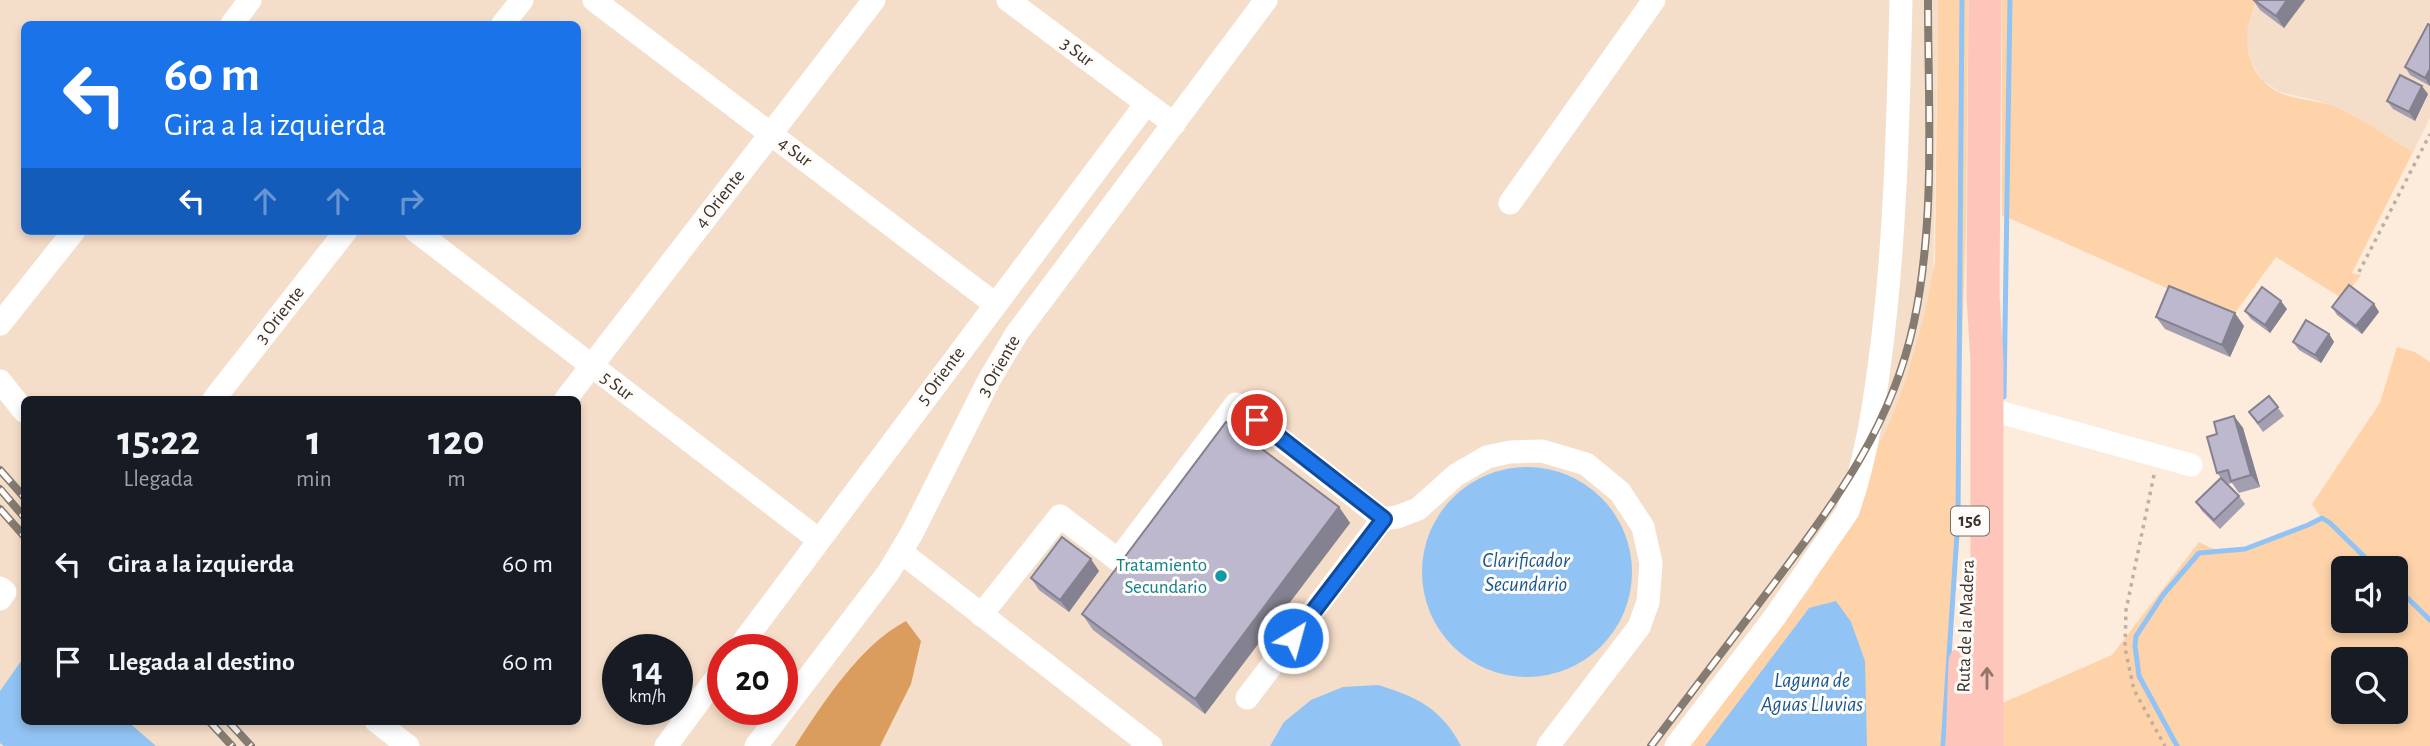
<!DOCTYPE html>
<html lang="es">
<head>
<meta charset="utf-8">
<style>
  body { margin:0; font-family:"Alegreya Sans",sans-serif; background:#20242c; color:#f1f3f6; height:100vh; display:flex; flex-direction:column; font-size:26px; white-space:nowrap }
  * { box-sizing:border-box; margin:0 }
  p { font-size:23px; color:#9ea1a6 }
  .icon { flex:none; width:38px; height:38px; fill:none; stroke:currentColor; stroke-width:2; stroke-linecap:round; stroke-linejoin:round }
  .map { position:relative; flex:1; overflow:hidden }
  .drawer { position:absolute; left:21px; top:396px; width:560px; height:329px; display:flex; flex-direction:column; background:#171b24; border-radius:10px; box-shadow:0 4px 10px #0003 }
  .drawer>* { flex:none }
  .hud { position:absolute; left:21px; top:21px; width:560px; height:214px; border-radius:10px; box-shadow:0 4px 10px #0003; background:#1a73e8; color:#fff; overflow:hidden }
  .tools { position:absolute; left:2331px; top:556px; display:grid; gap:14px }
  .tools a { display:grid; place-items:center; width:77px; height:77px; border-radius:10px; background:#171b24; box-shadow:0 4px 10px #0003; font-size:35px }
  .speed { position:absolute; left:602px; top:634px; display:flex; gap:14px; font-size:35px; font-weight:700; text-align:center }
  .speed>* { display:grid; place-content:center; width:91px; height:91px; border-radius:50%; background:#171b24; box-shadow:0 4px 10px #0003; line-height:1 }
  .speed small { font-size:18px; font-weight:400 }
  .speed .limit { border:10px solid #d22; background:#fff; color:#111 }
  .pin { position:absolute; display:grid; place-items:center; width:60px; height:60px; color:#fff; margin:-30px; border:4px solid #fff; border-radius:50%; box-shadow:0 2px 7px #0007 }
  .me { position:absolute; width:77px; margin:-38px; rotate:37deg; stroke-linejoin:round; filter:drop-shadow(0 0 5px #0008) }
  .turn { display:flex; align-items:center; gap:24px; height:147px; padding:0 28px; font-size:32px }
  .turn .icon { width:91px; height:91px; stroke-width:2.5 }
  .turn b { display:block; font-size:49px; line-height:60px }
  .lanes { display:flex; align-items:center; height:66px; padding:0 28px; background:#0003; justify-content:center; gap:35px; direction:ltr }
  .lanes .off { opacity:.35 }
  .eta { display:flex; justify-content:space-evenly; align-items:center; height:119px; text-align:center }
  .eta b { font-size:42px; font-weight:600; line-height:49px }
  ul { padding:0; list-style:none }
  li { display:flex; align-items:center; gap:21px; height:98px; padding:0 28px }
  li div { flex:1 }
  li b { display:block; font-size:26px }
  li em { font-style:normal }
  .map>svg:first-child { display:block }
  .built { fill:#f5dec9; fill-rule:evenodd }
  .green { fill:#fed3aa; fill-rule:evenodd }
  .forest { fill:#db9d5d }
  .water { fill:#91c3f4 }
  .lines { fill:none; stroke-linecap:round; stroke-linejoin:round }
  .stream { stroke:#91c3f4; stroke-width:5 }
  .path { stroke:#bdafa2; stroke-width:3.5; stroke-dasharray:3.5 5; stroke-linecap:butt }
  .minor { stroke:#fff; stroke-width:23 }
  .highway { stroke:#fec6ba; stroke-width:33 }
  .rail-casing { stroke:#867b71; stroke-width:8 }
  .rail { stroke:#fffbf8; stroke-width:5; stroke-dasharray:16; stroke-linecap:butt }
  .wall { fill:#a39eb0 }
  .shaded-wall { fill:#848190 }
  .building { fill:#bdb8cd; stroke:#848190; stroke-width:2 }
  .oneway { stroke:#92756c }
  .route-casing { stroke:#114b97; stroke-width:18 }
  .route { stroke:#1a73e8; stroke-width:12 }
  .culture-dot { fill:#0f9aa8; stroke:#fffbf8; stroke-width:2.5 }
  .labels { text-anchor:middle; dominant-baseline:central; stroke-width:6; stroke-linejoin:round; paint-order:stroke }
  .shield { fill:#fffbf8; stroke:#756f6a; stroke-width:2 }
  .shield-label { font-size:18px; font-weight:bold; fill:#3a332d }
  .street-label { font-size:19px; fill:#3a332d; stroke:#fffbf8 }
  .culture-label { font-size:19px; fill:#0d838f; stroke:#fffbf8; text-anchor:end }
  .water-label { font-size:21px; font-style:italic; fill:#165991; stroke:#fffbf8 }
</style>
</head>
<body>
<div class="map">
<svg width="2430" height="746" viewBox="0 0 2430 746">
  <rect width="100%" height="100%" fill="#fdebdb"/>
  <!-- built -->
  <g class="built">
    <path d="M 0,0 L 1938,0 L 1925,746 L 0,746 ZM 24,24 L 578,24 L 578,231 L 24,231 ZM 24,399 L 578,399 L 578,721 L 24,721 ZM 618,649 L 677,649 L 677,709 L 618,709 ZM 723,649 L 782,649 L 782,709 L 723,709 Z"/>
    <path d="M 2258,0 L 2430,0 L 2430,118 L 2413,152 L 2352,115 L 2319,101 L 2280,92 L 2262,80 L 2251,61 L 2246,41 L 2249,19 Z"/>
  </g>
  <!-- green -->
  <g class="green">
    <path d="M 1938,0 L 1968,0 L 1966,226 L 1949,746 L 1867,746 L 1866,719 L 1809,608 L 1705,746 L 1686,746 L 1813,585 L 1818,564 L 1883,437 L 1896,407 L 1907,376 L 1924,317 L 1935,262 Z"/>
    <path d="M 2002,0 L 2258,0 C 2239,31 2244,76 2280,93 C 2298,101 2319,100 2338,108 C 2364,120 2388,137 2413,152 L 2352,273 L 2361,275 L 2343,299 L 2276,257 L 2232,317 L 2002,215 Z"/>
    <path d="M 2397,347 L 2415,352 L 2430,362 L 2430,746 L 2000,746 L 2000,704 L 2112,655 L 2199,542 C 2206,545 2213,550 2220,550 C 2249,554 2296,532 2321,518 L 2312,504 L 2380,403 ZM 2343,569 L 2396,569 L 2396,621 L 2343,621 ZM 2343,660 L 2396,660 L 2396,712 L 2343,712 Z"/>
  </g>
  <!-- forest -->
  <path class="forest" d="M 906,621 L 921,641 L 911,684 L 880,746 L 795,746 C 823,703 860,645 906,621 Z"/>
  <!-- water -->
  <g class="water">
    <circle cx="1527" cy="572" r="105"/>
    <path d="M 1836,601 L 1851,622 L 1865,661 L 1867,746 L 1705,746 L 1809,608 Z"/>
    <path d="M 24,657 L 24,721 L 127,721 L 156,746 L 4,746 L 0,743 L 0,691 Z"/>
    <path d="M 1378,685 C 1417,697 1441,708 1461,746 L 1270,746 L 1284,722 L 1311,700 L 1343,687 Z"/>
  </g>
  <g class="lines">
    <!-- stream -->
    <g class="stream">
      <path d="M 2004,397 L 2010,0"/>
      <path d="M 2396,587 L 2430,620"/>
      <path d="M 1943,746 L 1958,519 L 1962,0"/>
      <path d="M 2177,746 L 2139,676 L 2135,646 L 2136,636 L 2163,595 L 2199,553 L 2245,549 L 2308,525 L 2322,518 L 2330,523 L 2377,569"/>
    </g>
    <!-- path -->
    <g class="path">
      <path d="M 2359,272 L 2430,134"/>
      <path d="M 2154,475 L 2126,610 L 2125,648 L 2134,690 L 2165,746"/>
    </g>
    <!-- minor -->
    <g class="minor">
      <path d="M 594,0 L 995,304"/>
      <path d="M 1008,0 L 1174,124"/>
      <path d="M 232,24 L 250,0"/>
      <path d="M 503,24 L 522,0"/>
      <path d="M 1510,203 L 1654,0"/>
      <path d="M 416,231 L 819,540"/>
      <path d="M 0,324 L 74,231"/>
      <path d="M 0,381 L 24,411"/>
      <path d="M 214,399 L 346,231"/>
      <path d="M 566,399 L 874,0"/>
      <path d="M 1988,409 L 2191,465"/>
      <path d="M 1383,519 L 1397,517 L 1418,509 L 1456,475 L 1487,457 L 1510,452 L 1542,451 L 1586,464 L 1620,492 L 1643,527 L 1651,563 L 1648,602 L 1639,627 L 1548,746"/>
      <path d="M 901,552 L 1151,746"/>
      <path d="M 0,588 L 5,592 L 0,599"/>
      <path d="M 981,615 L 1060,516 L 1118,560 L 1236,404 L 1383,519 L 1247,698"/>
      <path d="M 738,649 L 1146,104"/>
      <path d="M 376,721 L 408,746"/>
      <path d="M 666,746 L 723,669"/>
      <path d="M 756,746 L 888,573 L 912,533 L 989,380 L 1017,333 L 1266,0"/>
      <path d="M 1676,746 L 1774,618 L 1848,511 C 1867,457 1875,400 1882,344 C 1896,230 1898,115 1901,0"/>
    </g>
    <!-- highway -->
    <g class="highway">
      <path d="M 1985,0 L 1983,296 L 1987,361 L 1987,746"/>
      <path d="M 1962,746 L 1965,662"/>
    </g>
    <defs>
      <g id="rail">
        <path d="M 0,470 L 24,497"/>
        <path d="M 0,489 L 24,517"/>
        <path d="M 0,509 L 24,536"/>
        <path d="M 209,721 L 232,746"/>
        <path d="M 228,721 L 251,746"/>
        <path d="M 1651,746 C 1690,694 1730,642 1769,590 C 1833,504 1891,430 1914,322 C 1936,217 1928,107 1928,0"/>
      </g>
    </defs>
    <!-- rail casing -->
    <use href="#rail" class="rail-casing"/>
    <!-- rail -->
    <use href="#rail" class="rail"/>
  </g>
  <!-- wall -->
  <g class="wall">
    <path d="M 2253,0 L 2305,0 L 2284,28 L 2260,10 Z"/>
    <path d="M 2430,25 L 2430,86 L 2410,75 L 2405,67 Z"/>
    <path d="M 2428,94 L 2415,121 L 2393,109 L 2387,101 Z"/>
    <path d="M 2374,304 L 2379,312 L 2362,334 L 2337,315 L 2332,307 Z"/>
    <path d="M 2287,309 L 2270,333 L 2251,319 L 2245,311 Z"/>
    <path d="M 2156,317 L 2244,326 L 2230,357 L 2165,329 Z"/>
    <path d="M 2329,334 L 2334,342 L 2321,363 L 2299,350 L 2293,342 Z"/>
    <path d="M 2269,396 L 2284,416 L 2263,432 L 2249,412 Z"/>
    <path d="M 2234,416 L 2243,428 L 2260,487 L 2239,493 L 2232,483 L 2228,484 L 2239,496 L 2245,504 L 2220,529 L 2202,511 L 2196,502 L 2221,478 L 2217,473 L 2217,434 Z"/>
    <path d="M 1339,507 L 1350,523 L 1205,714 L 1093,630 L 1082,614 Z"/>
    <path d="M 1099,571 L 1069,612 L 1039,590 L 1031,578 Z"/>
  </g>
  <!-- shaded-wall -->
  <g class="shaded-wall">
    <path d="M 2287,0 L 2305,0 L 2284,28 L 2276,16 Z"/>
    <path d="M 2430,69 L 2430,86 L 2425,78 Z"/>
    <path d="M 2422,86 L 2428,94 L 2415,121 L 2409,112 Z"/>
    <path d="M 2281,301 L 2287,309 L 2270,333 L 2265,325 Z"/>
    <path d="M 2374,304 L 2379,312 L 2362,334 L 2356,326 Z"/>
    <path d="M 2235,313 L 2244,326 L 2230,357 L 2222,345 Z"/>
    <path d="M 2329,334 L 2334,342 L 2321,363 L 2315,355 Z"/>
    <path d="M 2234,416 L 2243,428 L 2260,487 L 2251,475 Z"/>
    <path d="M 1339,507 L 1350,523 L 1205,714 L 1195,699 Z"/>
    <path d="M 1091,559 L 1099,571 L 1069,612 L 1060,600 Z"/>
  </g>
  <!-- building -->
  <g class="building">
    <path d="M 2254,0 L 2287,0 L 2276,16 Z"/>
    <path d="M 2428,24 L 2430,25 L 2430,69 L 2425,78 L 2405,67 Z"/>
    <path d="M 2400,75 L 2422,86 L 2409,112 L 2387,101 Z"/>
    <path d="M 2349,285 L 2374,304 L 2356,326 L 2332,307 Z"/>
    <path d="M 2169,286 L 2235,313 L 2222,345 L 2156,317 Z"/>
    <path d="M 2262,287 L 2281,301 L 2265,325 L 2245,311 Z"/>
    <path d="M 2306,320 L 2329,334 L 2315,355 L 2293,342 Z"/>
    <path d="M 2269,396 L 2278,407 L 2258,423 L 2249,412 Z"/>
    <path d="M 2234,416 L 2251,475 L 2231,481 L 2228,470 L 2217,473 L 2207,437 L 2217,434 L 2214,422 Z"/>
    <path d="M 1226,422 L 1339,507 L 1195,699 L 1082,614 Z"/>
    <path d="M 2221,478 L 2239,496 L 2214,520 L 2196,502 Z"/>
    <path d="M 1062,537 L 1091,559 L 1060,600 L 1031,578 Z"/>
  </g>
  <!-- one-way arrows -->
  <defs><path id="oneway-shaft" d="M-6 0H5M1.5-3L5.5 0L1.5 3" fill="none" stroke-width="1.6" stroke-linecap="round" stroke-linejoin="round" transform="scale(1.75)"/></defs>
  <use class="oneway" href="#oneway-shaft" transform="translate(1987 678) rotate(-90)"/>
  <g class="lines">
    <defs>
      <path id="route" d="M 1257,420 L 1384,519 L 1293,638"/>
    </defs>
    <!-- route casing -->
    <use href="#route" class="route-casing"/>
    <!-- route -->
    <use href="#route" class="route"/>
  </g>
  <!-- markers -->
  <circle class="culture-dot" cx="1221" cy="576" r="7"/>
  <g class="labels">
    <!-- shield labels -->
    <rect class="shield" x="1951" y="506.5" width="38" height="29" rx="5"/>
    <g class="shield-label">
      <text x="1970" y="521">156</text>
    </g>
    <!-- street labels -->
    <g class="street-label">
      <text transform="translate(1077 52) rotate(37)">3 Sur</text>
      <text transform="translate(795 152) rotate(37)">4 Sur</text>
      <text transform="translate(720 199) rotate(-52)">4 Oriente</text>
      <text transform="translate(280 315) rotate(-52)">3 Oriente</text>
      <text transform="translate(999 366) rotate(-60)">3 Oriente</text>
      <text transform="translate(941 376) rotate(-53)">5 Oriente</text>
      <text transform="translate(617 386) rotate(37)">5 Sur</text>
      <text transform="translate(1966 626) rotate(-88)">Ruta de la Madera</text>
    </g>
    <!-- culture labels -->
    <g class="culture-label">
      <text x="1207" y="565">Tratamiento<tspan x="1207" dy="22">Secundario</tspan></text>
    </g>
    <!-- water labels -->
    <g class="water-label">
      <text x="1526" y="560">Clarificador<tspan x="1526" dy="24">Secundario</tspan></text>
      <text x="1812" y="680">Laguna de<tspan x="1812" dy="24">Aguas Lluvias</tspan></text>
    </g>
  </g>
</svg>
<div class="tools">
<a><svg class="icon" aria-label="sound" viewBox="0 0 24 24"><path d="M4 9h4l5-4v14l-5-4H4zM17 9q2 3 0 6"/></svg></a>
<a><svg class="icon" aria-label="search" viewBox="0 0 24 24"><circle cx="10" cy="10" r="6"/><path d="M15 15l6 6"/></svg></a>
</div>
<div class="speed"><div>14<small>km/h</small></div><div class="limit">20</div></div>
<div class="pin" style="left:1257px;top:420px;background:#d93025"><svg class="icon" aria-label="arrive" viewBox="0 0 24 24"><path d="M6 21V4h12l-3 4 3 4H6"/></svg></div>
<svg class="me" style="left:1293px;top:638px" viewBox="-20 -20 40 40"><circle r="17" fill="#1a73e8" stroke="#fff" stroke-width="3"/><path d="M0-11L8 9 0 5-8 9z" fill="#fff"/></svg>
<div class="hud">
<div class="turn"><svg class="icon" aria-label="left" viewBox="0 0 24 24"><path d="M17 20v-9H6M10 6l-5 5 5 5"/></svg><div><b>60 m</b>Gira a la izquierda</div></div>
<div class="lanes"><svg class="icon" aria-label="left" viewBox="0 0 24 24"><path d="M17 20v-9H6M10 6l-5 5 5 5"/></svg><svg class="icon off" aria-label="ahead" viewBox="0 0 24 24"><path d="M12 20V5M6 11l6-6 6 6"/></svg><svg class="icon off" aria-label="ahead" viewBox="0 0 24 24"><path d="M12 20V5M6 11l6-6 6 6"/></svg><svg class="icon off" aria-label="right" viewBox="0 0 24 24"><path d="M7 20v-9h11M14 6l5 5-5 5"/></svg></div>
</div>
<section class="drawer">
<div class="eta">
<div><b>15:22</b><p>Llegada</p></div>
<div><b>1</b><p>min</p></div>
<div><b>120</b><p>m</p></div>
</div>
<ul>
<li><svg class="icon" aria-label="left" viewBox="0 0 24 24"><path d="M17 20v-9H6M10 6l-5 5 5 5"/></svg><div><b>Gira a la izquierda</b></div><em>60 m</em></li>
<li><svg class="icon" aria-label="arrive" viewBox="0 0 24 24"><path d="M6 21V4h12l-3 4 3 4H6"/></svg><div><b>Llegada al destino</b></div><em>60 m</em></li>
</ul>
</section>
</div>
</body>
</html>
